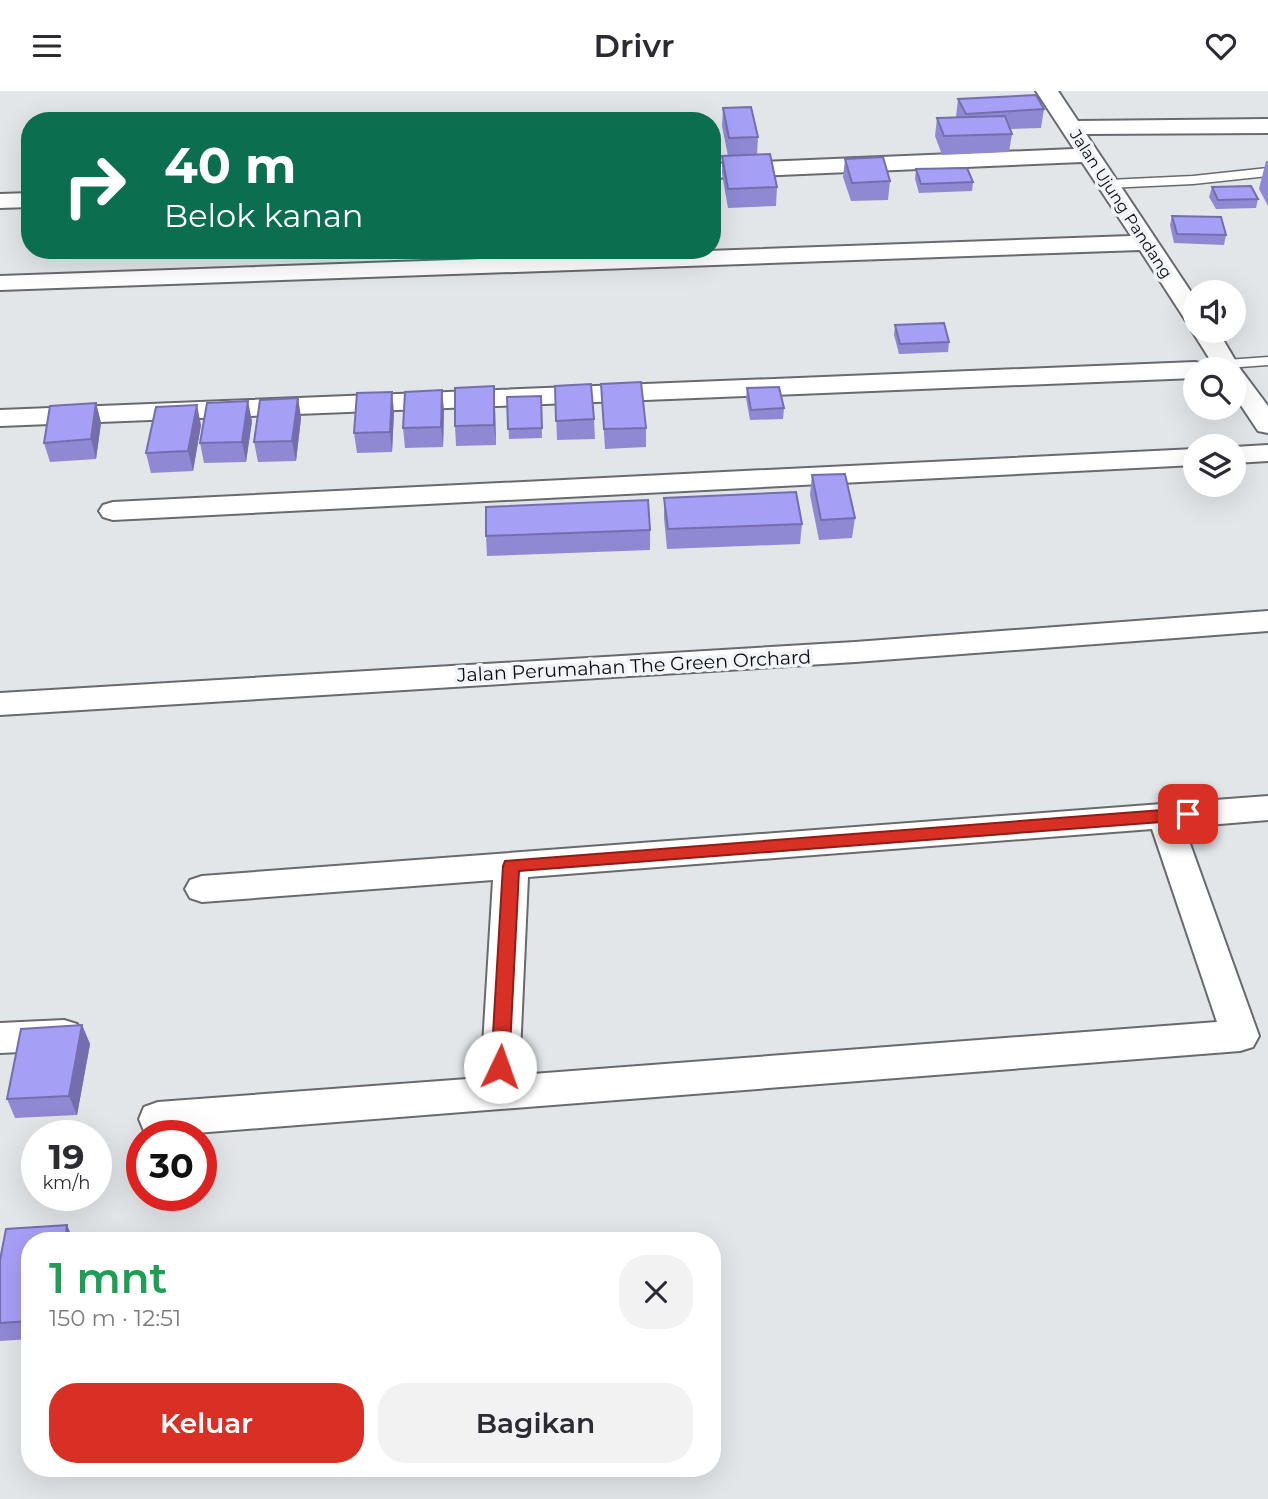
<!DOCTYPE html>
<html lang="id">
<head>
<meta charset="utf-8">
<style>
  body { margin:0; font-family:Montserrat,sans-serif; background:#f2f2f3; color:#2b2b33; height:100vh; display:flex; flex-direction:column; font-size:26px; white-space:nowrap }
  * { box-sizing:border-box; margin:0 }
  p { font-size:23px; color:#7c7c81 }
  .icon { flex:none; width:38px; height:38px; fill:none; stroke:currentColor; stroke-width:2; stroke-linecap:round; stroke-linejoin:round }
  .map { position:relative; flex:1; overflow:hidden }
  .drawer { position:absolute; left:21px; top:1141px; width:700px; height:245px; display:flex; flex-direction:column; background:#fff; border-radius:28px; box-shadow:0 7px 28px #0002 }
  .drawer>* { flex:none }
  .hud { position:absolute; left:21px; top:21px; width:700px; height:147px; border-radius:28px; box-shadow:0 7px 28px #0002; background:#0b6e4f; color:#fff; overflow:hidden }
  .tools { position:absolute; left:1183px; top:189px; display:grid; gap:14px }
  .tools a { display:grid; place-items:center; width:63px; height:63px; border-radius:50%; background:#fff; box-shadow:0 7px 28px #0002; font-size:35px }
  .speed { position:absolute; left:21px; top:1029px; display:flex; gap:14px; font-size:35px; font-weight:700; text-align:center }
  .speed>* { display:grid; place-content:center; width:91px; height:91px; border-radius:50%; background:#fff; box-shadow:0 7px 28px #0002; line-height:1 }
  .speed small { font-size:18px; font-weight:400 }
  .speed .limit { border:10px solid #d22; background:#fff; color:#111 }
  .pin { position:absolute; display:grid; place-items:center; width:60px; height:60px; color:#fff; margin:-30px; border-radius:14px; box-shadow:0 4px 10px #0006 }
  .me { position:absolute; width:77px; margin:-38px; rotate:3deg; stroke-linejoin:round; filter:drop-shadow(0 0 5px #0008) }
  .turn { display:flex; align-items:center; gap:24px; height:147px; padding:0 28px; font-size:32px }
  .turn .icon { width:91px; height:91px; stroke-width:2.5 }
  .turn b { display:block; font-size:49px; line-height:60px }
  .round { display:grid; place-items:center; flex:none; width:74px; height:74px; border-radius:28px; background:#f2f2f3 }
  .head { display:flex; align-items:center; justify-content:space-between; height:119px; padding:0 28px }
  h1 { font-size:42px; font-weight:600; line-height:52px; color:#1e9e55 }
  .action { display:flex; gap:14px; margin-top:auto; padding:14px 28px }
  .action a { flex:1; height:80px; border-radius:28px; background:#d93025; color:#fff; font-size:28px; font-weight:600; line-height:80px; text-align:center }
  .action a+a { background:#f2f2f3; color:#2b2b33 }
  header { display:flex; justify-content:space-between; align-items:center; height:91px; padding:0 28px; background:#fff; font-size:32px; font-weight:600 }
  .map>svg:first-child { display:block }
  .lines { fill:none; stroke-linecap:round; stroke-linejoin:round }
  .service-casing { stroke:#686a6d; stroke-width:3 }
  .minor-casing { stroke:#686a6d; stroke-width:4 }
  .service { fill:#fff; fill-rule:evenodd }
  .minor { fill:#fff; fill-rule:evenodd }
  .wall { fill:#8f89d4 }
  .shaded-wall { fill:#746fac }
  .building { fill:#a69ff6; stroke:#746fac; stroke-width:2 }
  .route { fill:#d93025; stroke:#8d1f18; stroke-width:2 }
  .labels { text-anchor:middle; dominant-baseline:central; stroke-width:7; stroke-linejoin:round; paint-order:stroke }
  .far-street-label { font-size:16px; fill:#0b0c0e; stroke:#f0f3f7 }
  .street-label { font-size:19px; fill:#0b0c0e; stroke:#f0f3f7 }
</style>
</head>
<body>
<header><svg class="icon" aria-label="menu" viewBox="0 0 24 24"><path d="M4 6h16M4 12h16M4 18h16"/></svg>Drivr<svg class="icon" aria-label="heart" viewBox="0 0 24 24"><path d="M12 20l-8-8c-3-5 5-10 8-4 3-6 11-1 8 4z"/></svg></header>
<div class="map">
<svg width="1268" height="1408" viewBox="0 0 1268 1408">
  <rect width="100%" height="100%" fill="#e3e6e9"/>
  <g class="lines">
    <defs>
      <g id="service">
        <path d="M 1268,77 L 1268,85 L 1193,93 L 1108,97 L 1102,93 L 1108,89 L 1193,85 Z"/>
        <path d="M 1268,266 L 1268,274 L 1226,277 L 1219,273 L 1226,269 Z"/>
      </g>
      <g id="minor">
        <path d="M 1036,0 L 1058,0 L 1078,30 L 1268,28 L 1268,42 L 1086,43 L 1195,207 L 1195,232 L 1186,230 L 1140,159 L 0,199 L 0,185 L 1131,145 L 1082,71 L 712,87 L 712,73 L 1074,58 Z"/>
        <path d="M 30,102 L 30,116 L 0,117 L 0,103 Z"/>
        <path d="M 1195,236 L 1195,240 L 1218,240 L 1241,279 L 1268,315 L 1268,342 L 1258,340 L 1234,304 L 1234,278 L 1216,278 L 1192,240 Z"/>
        <path d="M 1195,271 L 1204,273 L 1207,278 L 1195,278 L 1195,287 L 0,335 L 0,319 Z"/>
        <path d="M 1268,354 L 1268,370 L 1234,372 L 1234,356 Z"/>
        <path d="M 1195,358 L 1195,374 L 113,429 L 103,426 L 99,420 L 103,414 L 113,411 Z"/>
        <path d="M 1268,520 L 1268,540 L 855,571 L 0,624 L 0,602 L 855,551 Z"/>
        <path d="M 1268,705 L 1268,729 L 1184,736 L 1259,945 L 1253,956 L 1240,960 L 158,1045 L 144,1040 L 139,1028 L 144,1016 L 158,1011 L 481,987 L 493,789 L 202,811 L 190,807 L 185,798 L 190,789 L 202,785 ZM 1152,738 L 1217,931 L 519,984 L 528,786 Z"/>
        <path d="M 64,929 L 77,933 L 83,944 L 77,955 L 64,959 L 0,962 L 0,932 Z"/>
      </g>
    </defs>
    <!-- service casing -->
    <use href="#service" class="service-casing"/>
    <!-- minor casing -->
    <use href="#minor" class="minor-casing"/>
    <!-- service -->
    <use href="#service" class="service"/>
    <!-- minor -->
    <use href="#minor" class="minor"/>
  </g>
  <!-- wall -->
  <g class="wall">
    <path d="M 958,8 L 1044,18 L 1041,37 L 1010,38 L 1012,43 L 1009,61 L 942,64 L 935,45 L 937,27 L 956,26 Z"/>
    <path d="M 723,17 L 758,46 L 757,64 L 777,96 L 776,115 L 728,117 L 722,83 L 722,65 L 728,65 L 722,35 Z"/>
    <path d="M 845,68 L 890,90 L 888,109 L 851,110 L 843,86 Z"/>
    <path d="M 1266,70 L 1268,70 L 1268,115 L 1259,98 Z"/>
    <path d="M 916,78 L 973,91 L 972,100 L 919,102 L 915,88 Z"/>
    <path d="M 1212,96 L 1258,108 L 1256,117 L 1216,118 L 1209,106 Z"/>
    <path d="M 1172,125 L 1226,144 L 1224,154 L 1174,152 L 1170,134 Z"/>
    <path d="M 895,234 L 949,251 L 948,261 L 899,263 L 894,244 Z"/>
    <path d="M 601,293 L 646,337 L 646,356 L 605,358 Z"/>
    <path d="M 555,295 L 594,328 L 595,348 L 557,349 Z"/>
    <path d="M 747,297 L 784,317 L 783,328 L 750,329 L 746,307 Z"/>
    <path d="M 541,305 L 542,347 L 509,348 L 507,306 Z"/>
    <path d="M 298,307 L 301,327 L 296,370 L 258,371 L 254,351 Z"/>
    <path d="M 96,312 L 101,332 L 96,368 L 50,371 L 44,352 Z"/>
    <path d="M 495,315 L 496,354 L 456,355 L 455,335 Z"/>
    <path d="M 444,319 L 443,356 L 405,357 L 403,337 Z"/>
    <path d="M 394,321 L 392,361 L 357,362 L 354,342 Z"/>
    <path d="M 252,330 L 246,371 L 204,372 L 200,352 Z"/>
    <path d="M 201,334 L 193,380 L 151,382 L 146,362 Z"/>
    <path d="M 812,384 L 855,427 L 852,447 L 819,449 L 810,404 Z"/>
    <path d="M 664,407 L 802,433 L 800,453 L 667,458 L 664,427 Z"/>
    <path d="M 650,439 L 650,459 L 487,465 L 486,445 Z"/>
    <path d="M 82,934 L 90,953 L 77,1024 L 15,1027 L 7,1008 Z"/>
    <path d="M 30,1150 L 30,1248 L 0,1250 L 0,1169 Z"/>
  </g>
  <!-- shaded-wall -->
  <g class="shaded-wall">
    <path d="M 494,295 L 495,315 L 496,354 L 494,334 Z"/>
    <path d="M 442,299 L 444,319 L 443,356 L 441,336 Z"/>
    <path d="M 392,301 L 394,321 L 392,361 L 390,341 Z"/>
    <path d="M 298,307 L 301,327 L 296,370 L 292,350 Z"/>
    <path d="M 248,310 L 252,330 L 246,371 L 242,351 Z"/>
    <path d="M 96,312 L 101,332 L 96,368 L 91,348 Z"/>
    <path d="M 197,314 L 201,334 L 193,380 L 188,360 Z"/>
    <path d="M 82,934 L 90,953 L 77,1024 L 69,1005 Z"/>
    <path d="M 67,1134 L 74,1150 L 65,1150 Z"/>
  </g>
  <!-- building -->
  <g class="building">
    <path d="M 1036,4 L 1044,18 L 966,23 L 958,8 Z"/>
    <path d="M 751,16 L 758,46 L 729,47 L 723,17 Z"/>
    <path d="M 1005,25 L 1012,43 L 944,45 L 937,27 Z"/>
    <path d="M 770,63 L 777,96 L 728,98 L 722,65 Z"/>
    <path d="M 883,66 L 890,90 L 852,92 L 845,68 Z"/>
    <path d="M 967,77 L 973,91 L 921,93 L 916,78 Z"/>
    <path d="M 1251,95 L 1258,108 L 1218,109 L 1212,96 Z"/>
    <path d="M 1172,125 L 1221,126 L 1226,144 L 1177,143 Z"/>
    <path d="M 944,232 L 949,251 L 900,253 L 895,234 Z"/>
    <path d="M 641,291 L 646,337 L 604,338 L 601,293 Z"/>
    <path d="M 591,293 L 594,328 L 556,330 L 555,295 Z"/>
    <path d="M 494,295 L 494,334 L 455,335 L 455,297 Z"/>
    <path d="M 779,296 L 784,317 L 751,319 L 747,297 Z"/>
    <path d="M 442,299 L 441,336 L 403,337 L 405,301 Z"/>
    <path d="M 392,301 L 390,341 L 354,342 L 357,302 Z"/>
    <path d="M 541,305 L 542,337 L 508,338 L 507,306 Z"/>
    <path d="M 298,307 L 292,350 L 254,351 L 260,309 Z"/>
    <path d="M 248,310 L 242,351 L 200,352 L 207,312 Z"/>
    <path d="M 96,312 L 91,348 L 44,352 L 50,315 Z"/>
    <path d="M 197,314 L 188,360 L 146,362 L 156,316 Z"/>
    <path d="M 845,383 L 855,427 L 821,429 L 812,384 Z"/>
    <path d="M 796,401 L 802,433 L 668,438 L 664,407 Z"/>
    <path d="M 648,409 L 650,439 L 486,445 L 486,416 Z"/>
    <path d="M 82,934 L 69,1005 L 7,1008 L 21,938 Z"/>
    <path d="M 67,1134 L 65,1150 L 30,1150 L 30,1230 L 0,1232 L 0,1169 L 6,1138 Z"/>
  </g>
  <!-- route -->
  <path class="route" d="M 1188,717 L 1196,723 L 1188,729 L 519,780 L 509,976 L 507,982 L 500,984 L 494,982 L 491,976 L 503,775 L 505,770 Z"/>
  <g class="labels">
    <!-- far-street labels -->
    <g class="far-street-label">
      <text transform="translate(1121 113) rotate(57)">Jalan Ujung Pandang</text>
    </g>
    <!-- street labels -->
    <g class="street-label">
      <text transform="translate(634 575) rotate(-3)">Jalan Perumahan The Green Orchard</text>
    </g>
  </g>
</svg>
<div class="tools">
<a><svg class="icon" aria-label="sound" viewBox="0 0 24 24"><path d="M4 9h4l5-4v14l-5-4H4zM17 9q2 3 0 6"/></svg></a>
<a><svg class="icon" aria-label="search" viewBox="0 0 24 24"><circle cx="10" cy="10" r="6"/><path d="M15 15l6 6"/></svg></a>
<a><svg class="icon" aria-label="layers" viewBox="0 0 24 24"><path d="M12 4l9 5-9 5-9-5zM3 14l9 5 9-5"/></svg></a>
</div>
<div class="speed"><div>19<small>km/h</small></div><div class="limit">30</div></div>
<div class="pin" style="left:1188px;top:723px;background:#d93025"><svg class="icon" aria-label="arrive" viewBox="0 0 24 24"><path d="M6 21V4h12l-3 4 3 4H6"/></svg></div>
<svg class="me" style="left:500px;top:976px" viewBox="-20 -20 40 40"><circle r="19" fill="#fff"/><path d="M0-13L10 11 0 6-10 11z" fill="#d93025"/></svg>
<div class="hud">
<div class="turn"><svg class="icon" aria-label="right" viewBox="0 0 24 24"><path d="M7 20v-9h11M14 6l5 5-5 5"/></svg><div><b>40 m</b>Belok kanan</div></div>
</div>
<section class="drawer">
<div class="head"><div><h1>1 mnt</h1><p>150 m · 12:51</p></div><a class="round"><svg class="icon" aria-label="close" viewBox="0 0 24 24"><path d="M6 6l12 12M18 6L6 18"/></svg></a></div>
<div class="action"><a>Keluar</a><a>Bagikan</a></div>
</section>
</div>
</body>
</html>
